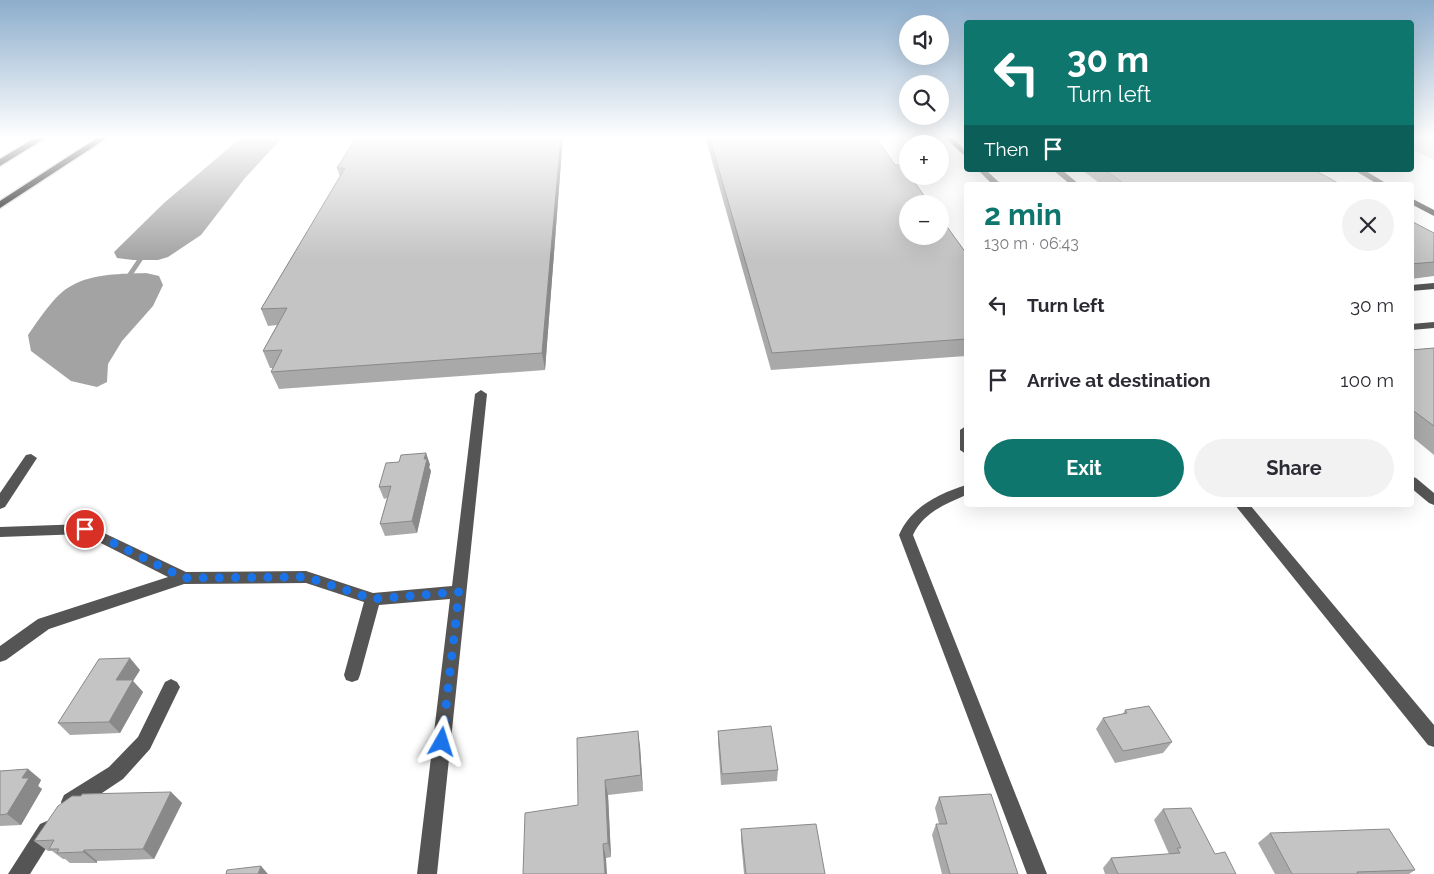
<!DOCTYPE html>
<html lang="en">
<head>
<meta charset="utf-8">
<style>
  body { margin:0; font-family:Raleway,sans-serif; background:#f2f2f3; color:#2b2b33; height:100vh; display:flex; flex-direction:column; font-size:19px; white-space:nowrap }
  * { box-sizing:border-box; margin:0 }
  p { font-size:16px; color:#7c7c81 }
  .icon { flex:none; width:28px; height:28px; fill:none; stroke:currentColor; stroke-width:2; stroke-linecap:round; stroke-linejoin:round }
  .map { position:relative; flex:1; overflow:hidden }
  .sheet { position:absolute; left:964px; top:182px; width:450px; height:325px; display:flex; flex-direction:column; background:#fff; border-radius:5px; box-shadow:0 5px 20px #0002 }
  .sheet>* { flex:none }
  .guide { position:absolute; left:964px; top:20px; width:450px; height:152px; border-radius:5px; box-shadow:0 5px 20px #0002; background:#0f766e; color:#fff; overflow:hidden }
  .controls { position:absolute; left:899px; top:15px; display:grid; gap:10px }
  .controls a { display:grid; place-items:center; width:50px; height:50px; border-radius:50%; background:#fff; box-shadow:0 5px 20px #0002; font-size:25px }
  .pin { position:absolute; display:grid; place-items:center; width:42px; height:42px; color:#fff; margin:-21px; border:2px solid #fff; border-radius:50%; box-shadow:0 1px 5px #0007 }
  .me { position:absolute; width:55px; margin:-28px; rotate:6deg; stroke-linejoin:round; filter:drop-shadow(0 0 4px #0008) }
  .turn { display:flex; align-items:center; gap:18px; height:105px; padding:0 20px; font-size:22px }
  .turn .icon { width:65px; height:65px; stroke-width:2.5 }
  .turn b { display:block; font-size:35px; line-height:42px }
  .then { display:flex; align-items:center; height:48px; padding:0 20px; background:#0003; gap:10px; font-size:19px }
  .round { display:grid; place-items:center; flex:none; width:52px; height:52px; border-radius:26px; background:#f2f2f3 }
  .headline { display:flex; align-items:center; justify-content:space-between; height:85px; padding:0 20px }
  h1 { font-size:30px; font-weight:700; line-height:38px; color:#0f766e }
  .cta { display:flex; gap:10px; margin-top:auto; padding:10px 20px }
  .cta a { flex:1; height:58px; border-radius:30px; background:#0f766e; color:#fff; font-size:20px; font-weight:700; line-height:58px; text-align:center }
  .cta a+a { background:#f2f2f3; color:#2b2b33 }
  ul { padding:0; list-style:none }
  li { display:flex; align-items:center; gap:15px; height:75px; padding:0 20px }
  li div { flex:1 }
  li b { display:block; font-size:19px }
  li em { font-style:normal }
  .map>svg:first-child { display:block }
  .green { fill:#dcdcdc }
  .water { fill:#a3a3a3 }
  .lines { fill:none; stroke-linecap:round; stroke-linejoin:round }
  .stream { fill:#a3a3a3; fill-rule:evenodd }
  .highway-casing { stroke:#dbdbdb; stroke-width:3 }
  .minor { fill:#555; fill-rule:evenodd }
  .highway { fill:#000; fill-rule:evenodd }
  .wall { fill:#a9a9a9 }
  .shaded-wall { fill:#898989 }
  .building { fill:#c4c4c4; stroke:#898989 }
  .route { stroke:#1a73e8; stroke-width:9; stroke-dasharray:0 16.2 }
</style>
</head>
<body>
<div class="map">
<svg width="1434" height="874" viewBox="0 0 1434 874">
  <rect width="100%" height="100%" fill="#fff"/>
  <!-- green -->
  <path class="green" d="M 1411,136 L 1434,136 L 1434,160 L 1411,149 Z"/>
  <!-- water -->
  <g class="water">
    <path d="M 243,136 L 284,136 L 245,178 L 201,235 L 168,257 L 158,260 L 133,260 L 117,258 L 114,252 L 164,203 Z"/>
    <path d="M 146,273 L 159,276 L 163,285 L 153,306 L 122,341 L 108,364 L 107,382 L 97,387 L 71,381 L 31,351 L 28,335 C 38,321 55,294 71,286 C 93,273 122,274 146,273 Z"/>
  </g>
  <g class="lines">
    <!-- stream -->
    <path class="stream" d="M 145,250 L 148,252 L 128,282 L 127,283 L 123,283 L 122,282 L 143,251 Z"/>
    <defs>
      <g id="highway">
        <path d="M 38,136 L 49,136 L 0,166 L 0,159 Z"/>
        <path d="M 100,136 L 110,136 L 0,208 L 0,201 Z"/>
      </g>
    </defs>
    <!-- highway casing -->
    <use href="#highway" class="highway-casing"/>
    <!-- minor -->
    <g class="minor">
      <path d="M 943,136 L 950,136 L 966,151 L 966,157 Z"/>
      <path d="M 978,170 L 986,170 L 1002,185 L 993,185 Z"/>
      <path d="M 1053,170 L 1062,170 L 1080,185 L 1071,185 Z"/>
      <path d="M 1354,170 L 1364,170 L 1389,185 L 1379,185 Z"/>
      <path d="M 1411,198 L 1434,210 L 1434,216 L 1411,204 Z"/>
      <path d="M 1434,283 L 1434,289 L 1411,291 L 1411,285 Z"/>
      <path d="M 1434,322 L 1434,328 L 1411,330 L 1411,324 Z"/>
      <path d="M 481,390 L 487,394 L 437,874 L 417,874 L 450,599 L 379,605 L 360,675 L 358,680 L 352,682 L 346,680 L 344,675 L 364,602 L 306,583 L 184,584 L 49,629 L 6,660 L 0,662 L 0,646 L 38,619 L 168,577 L 83,534 L 0,537 L 0,527 L 85,524 L 186,572 L 306,571 L 373,593 L 452,586 L 475,394 Z"/>
      <path d="M 966,426 L 966,454 L 960,450 L 960,430 Z"/>
      <path d="M 31,454 L 37,458 L 5,507 L 0,509 L 0,493 L 26,455 Z"/>
      <path d="M 1411,476 L 1416,478 L 1434,493 L 1434,505 L 1429,503 L 1411,488 Z"/>
      <path d="M 966,485 L 966,495 C 945,504 923,513 913,535 L 1047,874 L 1027,874 L 899,535 C 911,507 938,494 966,485 Z"/>
      <path d="M 1235,505 L 1250,505 L 1434,725 L 1434,747 L 1428,745 Z"/>
      <path d="M 171,679 L 177,682 L 180,687 L 150,749 L 123,779 L 78,809 L 71,812 L 64,809 L 61,802 L 64,795 L 109,767 L 138,737 L 165,682 Z"/>
      <path d="M 47,821 L 54,824 L 57,831 L 30,874 L 8,874 L 40,824 Z"/>
    </g>
    <!-- highway -->
    <use href="#highway" class="highway"/>
  </g>
  <!-- wall -->
  <g class="wall">
    <path d="M 563,136 L 545,370 L 279,389 L 271,372 L 273,368 L 270,368 L 263,351 L 277,325 L 268,326 L 261,309 L 340,177 L 337,168 Z"/>
    <path d="M 705,136 L 875,136 L 895,165 L 966,253 L 966,356 L 771,370 Z"/>
    <path d="M 1082,170 L 1314,170 L 1342,185 L 1102,185 Z"/>
    <path d="M 1411,221 L 1434,233 L 1434,276 L 1411,279 Z"/>
    <path d="M 1434,348 L 1434,455 L 1411,436 L 1411,350 Z"/>
    <path d="M 426,453 L 430,465 L 429,467 L 431,471 L 417,533 L 385,536 L 380,524 L 387,498 L 384,499 L 379,487 L 399,462 Z"/>
    <path d="M 140,670 L 133,681 L 143,692 L 120,733 L 70,735 L 58,723 Z"/>
    <path d="M 1125,710 L 1172,742 L 1163,753 L 1115,763 L 1096,729 L 1103,718 L 1123,714 Z"/>
    <path d="M 718,731 L 778,770 L 777,781 L 721,785 L 718,742 Z"/>
    <path d="M 640,746 L 643,791 L 608,795 L 611,857 L 606,858 L 578,805 Z"/>
    <path d="M 28,769 L 41,780 L 38,786 L 42,789 L 21,825 L 0,826 L 0,771 Z"/>
    <path d="M 171,792 L 182,803 L 154,859 L 97,861 L 97,863 L 70,863 L 65,859 L 63,859 L 52,851 L 48,851 L 34,841 Z"/>
    <path d="M 939,797 L 1018,874 L 942,874 L 932,835 L 936,824 L 939,824 L 935,808 Z"/>
    <path d="M 1163,809 L 1215,854 L 1236,874 L 1105,874 L 1103,868 L 1111,858 L 1169,854 L 1154,820 Z"/>
    <path d="M 741,829 L 825,874 L 744,874 L 741,840 Z"/>
    <path d="M 1270,833 L 1415,870 L 1409,874 L 1275,874 L 1258,843 Z"/>
  </g>
  <!-- shaded-wall -->
  <g class="shaded-wall">
    <path d="M 561,136 L 563,136 L 545,370 L 542,353 Z"/>
    <path d="M 426,453 L 430,465 L 429,467 L 431,471 L 417,533 L 412,521 Z"/>
    <path d="M 130,658 L 140,670 L 133,681 L 143,692 L 120,733 L 109,722 L 116,680 Z"/>
    <path d="M 638,731 L 640,746 L 643,791 L 641,775 Z"/>
    <path d="M 28,769 L 41,780 L 38,786 L 42,789 L 21,825 L 7,814 L 22,778 Z"/>
    <path d="M 605,780 L 608,795 L 611,857 L 608,843 Z"/>
    <path d="M 171,792 L 182,803 L 154,859 L 143,849 Z"/>
    <path d="M 603,844 L 606,858 L 607,874 L 605,874 Z"/>
    <path d="M 84,850 L 97,861 L 97,863 L 83,852 Z"/>
    <path d="M 261,866 L 268,874 L 258,874 Z"/>
  </g>
  <!-- building -->
  <g class="building">
    <path d="M 357,136 L 561,136 L 542,353 L 271,372 L 282,350 L 263,351 L 287,308 L 261,309 L 345,168 L 337,168 Z"/>
    <path d="M 709,136 L 875,136 L 895,165 L 901,165 L 908,173 L 908,176 L 910,176 L 930,204 L 908,204 L 908,236 L 940,236 L 940,217 L 966,253 L 966,339 L 772,353 Z"/>
    <path d="M 1105,170 L 1314,170 L 1342,185 L 1126,185 Z"/>
    <path d="M 1411,221 L 1434,233 L 1434,262 L 1411,264 Z"/>
    <path d="M 1434,348 L 1434,426 L 1411,409 L 1411,350 Z"/>
    <path d="M 426,453 L 424,459 L 427,459 L 412,521 L 380,524 L 391,486 L 379,487 L 386,463 L 399,462 L 401,455 Z"/>
    <path d="M 130,658 L 116,680 L 133,680 L 109,722 L 58,723 L 99,659 Z"/>
    <path d="M 1149,706 L 1172,742 L 1123,751 L 1103,718 L 1127,713 L 1125,710 Z"/>
    <path d="M 771,726 L 778,770 L 722,774 L 718,731 Z"/>
    <path d="M 638,731 L 641,775 L 605,780 L 608,843 L 603,844 L 605,874 L 523,874 L 525,813 L 578,805 L 577,738 Z"/>
    <path d="M 28,769 L 22,778 L 29,778 L 7,814 L 0,815 L 0,771 Z"/>
    <path d="M 171,792 L 143,849 L 84,850 L 83,852 L 57,853 L 59,849 L 49,849 L 54,840 L 34,841 L 58,806 L 72,796 L 81,796 L 82,794 Z"/>
    <path d="M 991,794 L 1018,874 L 950,874 L 936,824 L 947,824 L 939,797 Z"/>
    <path d="M 1191,808 L 1215,854 L 1225,852 L 1236,874 L 1118,874 L 1111,858 L 1180,853 L 1177,848 L 1181,848 L 1163,809 Z"/>
    <path d="M 816,824 L 825,874 L 746,874 L 741,829 Z"/>
    <path d="M 1389,829 L 1415,870 L 1357,872 L 1358,874 L 1292,874 L 1270,833 Z"/>
    <path d="M 261,866 L 258,874 L 226,874 L 227,870 Z"/>
  </g>
  <!-- sky -->
  <linearGradient id="sky" x2="0" y2="1"><stop stop-color="#8cadcc"/><stop offset="0.53" stop-color="#fff"/><stop offset="1" stop-color="#fff" stop-opacity="0"/></linearGradient>
  <rect width="1434" height="259" fill="url(#sky)"/>
  <g class="lines">
    <!-- route -->
    <path class="route" d="M 85,529 L 184,578 L 306,577 L 373,599 L 459,592 L 442,742"/>
  </g>
</svg>
<div class="controls">
<a><svg class="icon" aria-label="sound" viewBox="0 0 24 24"><path d="M4 9h4l5-4v14l-5-4H4zM17 9q2 3 0 6"/></svg></a>
<a><svg class="icon" aria-label="search" viewBox="0 0 24 24"><circle cx="10" cy="10" r="6"/><path d="M15 15l6 6"/></svg></a>
<a>+</a>
<a>−</a>
</div>
<div class="pin" style="left:85px;top:529px;background:#d93025"><svg class="icon" aria-label="arrive" viewBox="0 0 24 24"><path d="M6 21V4h12l-3 4 3 4H6"/></svg></div>
<svg class="me" style="left:442px;top:742px" viewBox="-20 -20 40 40"><path d="M0-17L14 15 0 8-14 15z" fill="#1a73e8" stroke="#fff" stroke-width="4"/></svg>
<div class="guide">
<div class="turn"><svg class="icon" aria-label="left" viewBox="0 0 24 24"><path d="M17 20v-9H6M10 6l-5 5 5 5"/></svg><div><b>30 m</b>Turn left</div></div>
<div class="then">Then<svg class="icon" aria-label="arrive" viewBox="0 0 24 24"><path d="M6 21V4h12l-3 4 3 4H6"/></svg></div>
</div>
<section class="sheet">
<div class="headline"><div><h1>2 min</h1><p>130 m · 06:43</p></div><a class="round"><svg class="icon" aria-label="close" viewBox="0 0 24 24"><path d="M6 6l12 12M18 6L6 18"/></svg></a></div>
<ul>
<li><svg class="icon" aria-label="left" viewBox="0 0 24 24"><path d="M17 20v-9H6M10 6l-5 5 5 5"/></svg><div><b>Turn left</b></div><em>30 m</em></li>
<li><svg class="icon" aria-label="arrive" viewBox="0 0 24 24"><path d="M6 21V4h12l-3 4 3 4H6"/></svg><div><b>Arrive at destination</b></div><em>100 m</em></li>
</ul>
<div class="cta"><a>Exit</a><a>Share</a></div>
</section>
</div>
</body>
</html>
